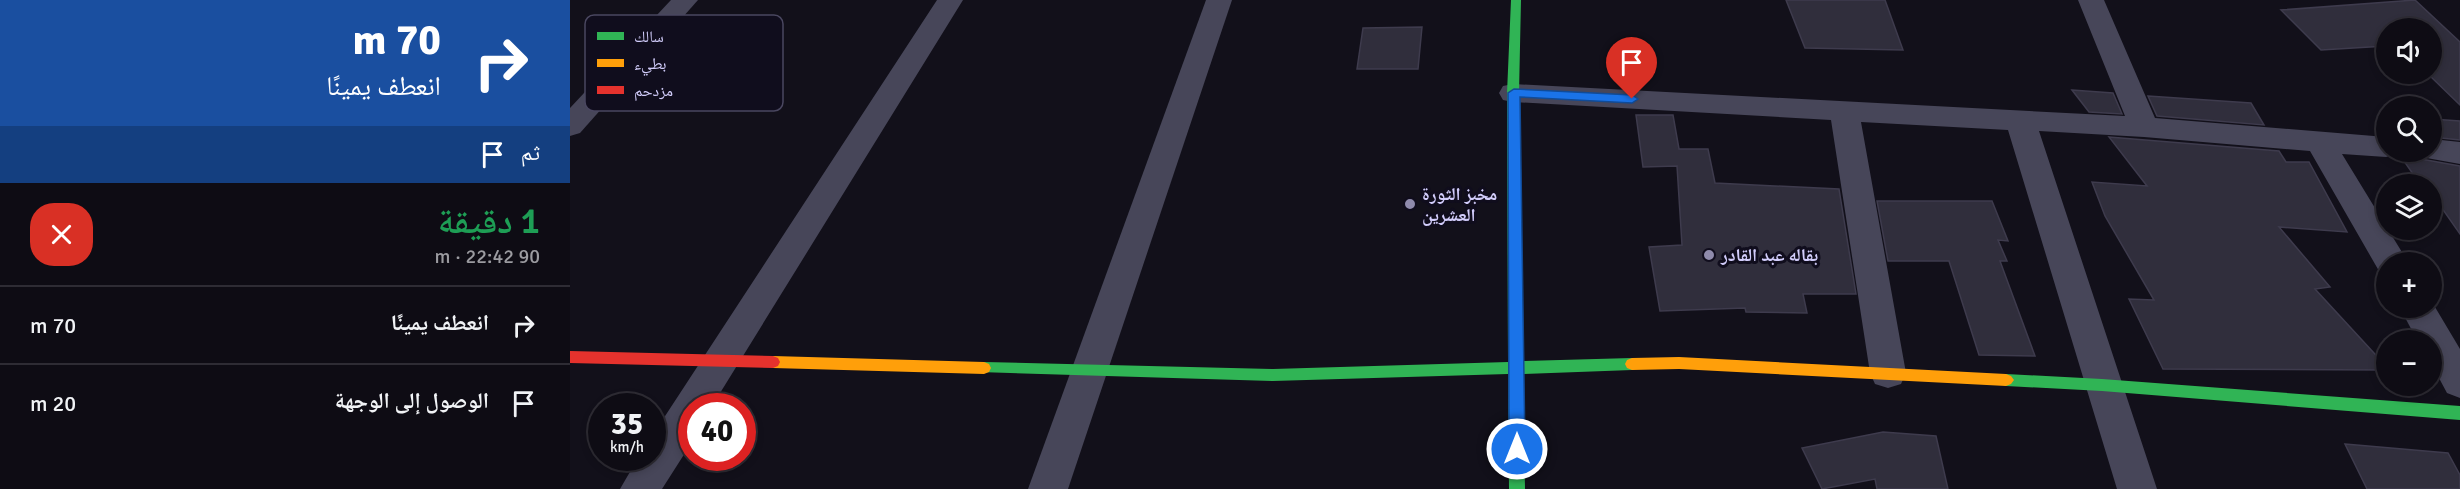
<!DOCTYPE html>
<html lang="ar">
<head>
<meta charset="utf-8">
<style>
  body { margin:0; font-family:Signika,"Noto Naskh Arabic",sans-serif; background:#17151d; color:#f1f3f6; direction:rtl; height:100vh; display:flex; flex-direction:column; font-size:22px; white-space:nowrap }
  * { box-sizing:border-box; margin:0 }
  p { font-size:20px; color:#9b9ba0 }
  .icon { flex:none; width:33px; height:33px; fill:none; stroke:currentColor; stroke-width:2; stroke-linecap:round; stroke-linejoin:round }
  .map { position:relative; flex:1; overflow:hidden; direction:ltr }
  .sheet { display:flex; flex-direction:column; background:#0e0c14; width:570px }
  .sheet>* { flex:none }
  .banner { background:#1a4fa0; color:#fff; overflow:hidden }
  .buttons { position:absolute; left:1806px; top:18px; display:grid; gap:12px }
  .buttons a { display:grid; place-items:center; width:66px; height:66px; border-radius:50%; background:#0e0c14; box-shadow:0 3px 9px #0003,0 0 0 2px #2e2c34; font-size:30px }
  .speed { position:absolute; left:18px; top:393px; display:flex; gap:12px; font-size:30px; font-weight:700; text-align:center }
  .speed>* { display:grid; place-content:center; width:78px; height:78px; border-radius:50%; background:#0e0c14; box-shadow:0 3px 9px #0003,0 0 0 2px #2e2c34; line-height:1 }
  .speed small { font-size:15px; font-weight:400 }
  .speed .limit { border:9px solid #d22; background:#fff; color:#111 }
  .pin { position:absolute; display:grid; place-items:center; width:51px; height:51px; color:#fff; margin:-62px -26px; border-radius:50% 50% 50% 0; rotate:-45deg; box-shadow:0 0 6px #0007 }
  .pin .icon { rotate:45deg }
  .me { position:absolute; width:66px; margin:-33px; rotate:0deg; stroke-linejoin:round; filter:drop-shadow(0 0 4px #0008) }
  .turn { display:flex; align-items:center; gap:21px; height:126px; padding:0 30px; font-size:27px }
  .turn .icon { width:78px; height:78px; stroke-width:2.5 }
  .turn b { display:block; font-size:42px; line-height:51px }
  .then { display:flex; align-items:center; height:57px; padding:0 30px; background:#0003; gap:12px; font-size:22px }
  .round { display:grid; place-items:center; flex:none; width:63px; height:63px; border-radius:24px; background:#17151d }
  .summary { display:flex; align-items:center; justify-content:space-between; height:102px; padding:0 30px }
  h1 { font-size:36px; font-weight:600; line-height:45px; color:#1e9e55 }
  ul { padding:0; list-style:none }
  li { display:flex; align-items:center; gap:18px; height:78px; padding:0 30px; border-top:2px solid #2e2c34 }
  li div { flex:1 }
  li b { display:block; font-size:22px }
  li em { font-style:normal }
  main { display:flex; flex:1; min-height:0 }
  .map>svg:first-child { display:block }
  .building { fill:#302e3c; stroke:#3e3b4d; stroke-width:1.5 }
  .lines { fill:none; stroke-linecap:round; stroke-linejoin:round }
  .street { fill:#474659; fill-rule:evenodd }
  .fast { fill:#30b455; fill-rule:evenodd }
  .slow { fill:#ff9f0a; fill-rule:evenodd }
  .jam { fill:#e5322d; fill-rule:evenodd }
  .route { fill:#1a73e8; stroke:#114b97; stroke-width:1.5 }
  .poi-dot { fill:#8f8bac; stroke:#100d1d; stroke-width:2 }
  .labels { text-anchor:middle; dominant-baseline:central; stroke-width:6; stroke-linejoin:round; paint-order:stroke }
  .poi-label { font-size:18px; font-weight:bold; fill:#d2cdfb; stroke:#100d1d; text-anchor:start }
  .key { fill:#100d1d; stroke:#4a4760; stroke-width:1.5 }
  .key-label { font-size:16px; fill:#d2cdfb }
</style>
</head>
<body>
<main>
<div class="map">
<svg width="1890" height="489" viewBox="0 0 1890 489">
  <rect width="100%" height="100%" fill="#12101a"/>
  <!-- building -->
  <g class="building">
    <path d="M 1216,0 L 1315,0 L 1333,50 L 1235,48 Z"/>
    <path d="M 1845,0 L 1890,42 L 1890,105 L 1858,74 L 1862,74 L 1862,28 L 1816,28 L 1816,46 L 1751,50 L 1711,10 Z"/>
    <path d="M 852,27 L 848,69 L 787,69 L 793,28 Z"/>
    <path d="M 1502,90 L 1543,93 L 1552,114 L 1519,112 Z"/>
    <path d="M 1578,96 L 1681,103 L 1694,125 L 1587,116 Z"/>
    <path d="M 1066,115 L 1103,115 L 1109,149 L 1138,149 L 1145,183 L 1269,189 L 1286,294 L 1233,294 L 1237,313 L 1176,312 L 1175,308 L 1090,311 L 1079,247 L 1112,245 L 1107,166 L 1073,167 Z"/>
    <path d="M 1862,119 L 1890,121 L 1890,140 L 1862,137 Z"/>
    <path d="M 1539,137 L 1709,151 L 1716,162 L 1739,162 L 1777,232 L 1709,227 L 1760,287 L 1745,289 L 1816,366 L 1816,370 L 1593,369 L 1559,299 L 1584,300 L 1535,216 L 1522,182 L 1577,186 Z"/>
    <path d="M 1830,152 L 1846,152 L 1851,159 L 1890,166 L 1890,234 L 1862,194 L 1862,184 L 1850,184 L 1829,154 Z"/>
    <path d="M 1307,201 L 1422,201 L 1438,241 L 1428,240 L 1437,261 L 1430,261 L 1465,356 L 1409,355 L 1379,261 L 1318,261 Z"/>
    <path d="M 1313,432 L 1366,436 L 1378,489 L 1307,489 L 1305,479 L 1252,489 L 1232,448 Z"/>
    <path d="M 1775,444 L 1878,453 L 1890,475 L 1890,489 L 1797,489 Z"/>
  </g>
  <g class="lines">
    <!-- street -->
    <g class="street">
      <path d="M 101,0 L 128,0 L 10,133 L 0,136 L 0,108 Z"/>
      <path d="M 367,0 L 393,0 L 142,406 L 122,406 L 122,442 L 92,489 L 50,489 L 68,458 L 82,458 L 82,436 Z"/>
      <path d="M 636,0 L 662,0 L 498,489 L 458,489 Z"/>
      <path d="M 1508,0 L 1534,0 L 1585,118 L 1816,137 L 1816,152 L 1828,152 L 1827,154 L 1816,157 L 1772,154 L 1838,262 L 1816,262 L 1816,273 L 1809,271 L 1740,151 L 1574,137 L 1469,131 L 1587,489 L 1547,489 L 1438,130 L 1291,122 L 1336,373 L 1331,384 L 1318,388 L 1305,384 L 1300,373 L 1261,120 L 943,102 L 933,100 L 929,93 L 933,86 L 943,84 L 1555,116 Z"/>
      <path d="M 1862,139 L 1890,142 L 1890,164 L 1851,157 L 1848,152 L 1862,152 Z"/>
      <path d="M 1862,302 L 1890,349 L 1890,398 L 1877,393 L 1862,365 L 1862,340 L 1847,340 L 1830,308 L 1862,308 Z"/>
    </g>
    <!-- fast -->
    <g class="fast">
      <path d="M 941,0 L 951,0 L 949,93 L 953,361 L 1062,358 L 1067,360 L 1069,364 L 1067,368 L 1062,370 L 953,374 L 955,489 L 939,489 L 938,374 L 703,381 L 409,372 L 407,368 L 409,364 L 414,362 L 703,369 L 938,362 L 937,93 Z"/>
      <path d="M 1436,374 L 1532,379 L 1890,406 L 1890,420 L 1532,391 L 1436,386 L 1431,384 L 1428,380 L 1431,376 Z"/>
    </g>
    <!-- slow -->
    <g class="slow">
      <path d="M 203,356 L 414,362 L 419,364 L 421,368 L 419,372 L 414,374 L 203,368 L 198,366 L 196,362 L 198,358 Z"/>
      <path d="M 1109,357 L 1436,374 L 1441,376 L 1444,380 L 1441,384 L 1436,386 L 1109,369 L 1062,370 L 1057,368 L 1055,364 L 1057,360 L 1062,358 Z"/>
    </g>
    <!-- jam -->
    <path class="jam" d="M 0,351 L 203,356 L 208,358 L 210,362 L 208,366 L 203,368 L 0,363 Z"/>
  </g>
  <!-- route -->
  <path class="route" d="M 944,89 L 1062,95 L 1068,99 L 1062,103 L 950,97 L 955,449 L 953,454 L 947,456 L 941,454 L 939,449 L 938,93 Z"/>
  <!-- markers -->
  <g class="poi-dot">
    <circle cx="840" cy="204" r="6"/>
    <circle cx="1139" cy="255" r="6"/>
  </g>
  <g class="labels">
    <!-- poi labels -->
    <g class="poi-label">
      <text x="852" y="194">مخبز الثورة<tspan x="852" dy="21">العشرين</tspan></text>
      <text x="1151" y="255">بقاله عبد القادر</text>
    </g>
  </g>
  <!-- legend -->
  <rect x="15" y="15" width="198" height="96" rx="9" class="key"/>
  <rect x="27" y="32" width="27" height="8" fill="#30b455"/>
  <rect x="27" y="59" width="27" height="8" fill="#ff9f0a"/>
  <rect x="27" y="86" width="27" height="8" fill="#e5322d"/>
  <g class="key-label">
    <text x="64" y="42">سالك</text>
    <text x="64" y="69">بطيء</text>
    <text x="64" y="96">مزدحم</text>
  </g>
</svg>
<div class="buttons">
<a><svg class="icon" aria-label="sound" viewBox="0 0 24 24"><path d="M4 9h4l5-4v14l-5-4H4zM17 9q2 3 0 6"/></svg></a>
<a><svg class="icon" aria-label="search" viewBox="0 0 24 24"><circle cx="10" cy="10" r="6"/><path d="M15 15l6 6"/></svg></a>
<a><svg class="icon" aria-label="layers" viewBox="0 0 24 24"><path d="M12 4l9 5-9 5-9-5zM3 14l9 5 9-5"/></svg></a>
<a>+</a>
<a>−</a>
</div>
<div class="speed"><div>35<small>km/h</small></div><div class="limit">40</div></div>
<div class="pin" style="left:1062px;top:99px;background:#d93025"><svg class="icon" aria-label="arrive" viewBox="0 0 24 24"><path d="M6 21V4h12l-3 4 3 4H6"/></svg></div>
<svg class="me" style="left:947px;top:449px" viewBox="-20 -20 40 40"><circle r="17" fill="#1a73e8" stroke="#fff" stroke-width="3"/><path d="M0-11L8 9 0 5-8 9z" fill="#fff"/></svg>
</div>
<section class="sheet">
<div class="banner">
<div class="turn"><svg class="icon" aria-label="right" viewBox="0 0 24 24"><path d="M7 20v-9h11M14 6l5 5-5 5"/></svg><div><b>70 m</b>انعطف يمينًا</div></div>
<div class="then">ثم<svg class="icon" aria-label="arrive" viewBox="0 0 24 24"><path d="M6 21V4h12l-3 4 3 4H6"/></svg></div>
</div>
<div class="summary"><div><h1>1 دقيقة</h1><p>90 m · 22:42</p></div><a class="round" style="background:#d93025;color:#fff"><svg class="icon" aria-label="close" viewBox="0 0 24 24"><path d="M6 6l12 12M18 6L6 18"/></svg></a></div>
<ul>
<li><svg class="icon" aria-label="right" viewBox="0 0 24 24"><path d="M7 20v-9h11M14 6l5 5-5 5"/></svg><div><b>انعطف يمينًا</b></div><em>70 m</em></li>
<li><svg class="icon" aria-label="arrive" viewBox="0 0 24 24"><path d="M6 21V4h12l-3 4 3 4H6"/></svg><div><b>الوصول إلى الوجهة</b></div><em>20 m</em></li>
</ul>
</section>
</main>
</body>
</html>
